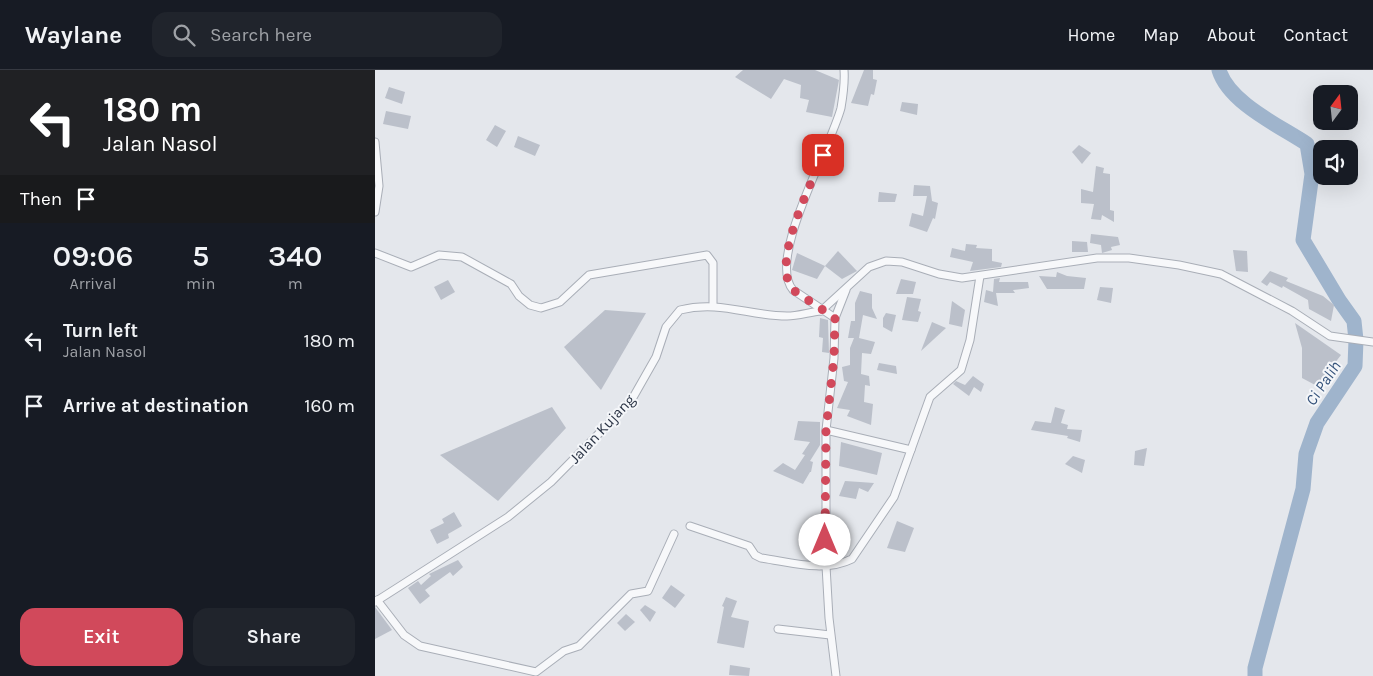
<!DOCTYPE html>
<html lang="en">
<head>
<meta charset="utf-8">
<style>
  body { margin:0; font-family:Karla,sans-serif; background:#20242c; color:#f1f3f6; height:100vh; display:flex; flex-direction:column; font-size:19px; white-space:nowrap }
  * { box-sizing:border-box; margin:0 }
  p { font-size:16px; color:#9ea1a6 }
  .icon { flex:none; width:28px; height:28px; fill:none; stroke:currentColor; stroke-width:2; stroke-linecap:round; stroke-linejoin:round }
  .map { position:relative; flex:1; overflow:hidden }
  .panel { display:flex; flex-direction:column; background:#171b24; width:375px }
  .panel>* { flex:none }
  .top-card { background:#202124; color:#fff; overflow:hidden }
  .needle { width:32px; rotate:15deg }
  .tools { position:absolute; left:938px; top:15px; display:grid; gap:10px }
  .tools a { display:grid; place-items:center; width:45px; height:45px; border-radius:10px; background:#171b24; box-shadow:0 5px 20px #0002; font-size:25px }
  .pin { position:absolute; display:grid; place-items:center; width:42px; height:42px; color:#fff; margin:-21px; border-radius:10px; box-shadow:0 2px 8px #0006 }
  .me { position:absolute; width:55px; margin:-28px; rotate:0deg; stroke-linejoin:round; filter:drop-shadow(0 0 4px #0008) }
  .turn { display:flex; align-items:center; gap:18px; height:105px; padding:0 20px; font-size:22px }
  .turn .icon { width:65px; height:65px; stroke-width:2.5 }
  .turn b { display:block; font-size:35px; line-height:42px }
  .then { display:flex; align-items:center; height:48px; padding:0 20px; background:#0003; gap:10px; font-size:19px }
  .eta { display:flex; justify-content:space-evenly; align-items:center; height:85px; text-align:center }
  .eta b { font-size:30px; font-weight:600; line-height:35px }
  .cta { display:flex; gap:10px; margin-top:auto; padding:10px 20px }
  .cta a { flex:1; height:58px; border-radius:15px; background:#d1495b; color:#fff; font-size:20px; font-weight:600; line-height:58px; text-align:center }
  .cta a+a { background:#20242c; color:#f1f3f6 }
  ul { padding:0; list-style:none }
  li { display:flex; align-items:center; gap:15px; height:65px; padding:0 20px }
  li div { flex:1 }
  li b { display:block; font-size:19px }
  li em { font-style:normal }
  header { display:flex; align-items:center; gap:30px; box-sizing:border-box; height:70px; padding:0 25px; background:#171b24; border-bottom:1px solid #363941 }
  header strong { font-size:24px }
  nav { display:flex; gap:28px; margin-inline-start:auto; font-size:18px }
  .search { width:350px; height:45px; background:#20242c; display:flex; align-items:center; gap:12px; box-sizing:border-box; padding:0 18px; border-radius:15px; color:#9ea1a6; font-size:19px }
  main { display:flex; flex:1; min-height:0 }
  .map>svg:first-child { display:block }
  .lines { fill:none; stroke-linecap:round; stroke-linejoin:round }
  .river { stroke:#9fb4cc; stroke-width:15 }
  .building { fill:#bbc0ca }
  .minor-casing { stroke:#a9aeb7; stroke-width:9 }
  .minor { stroke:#f7f8fa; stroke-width:7 }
  .route { stroke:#d1495b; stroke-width:9; stroke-dasharray:0 16.2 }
  .labels { text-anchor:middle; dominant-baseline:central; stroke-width:4; stroke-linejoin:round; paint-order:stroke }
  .street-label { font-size:15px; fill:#2b3445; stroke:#f4f6f9 }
  .water-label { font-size:16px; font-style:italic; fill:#34527a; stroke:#f4f6f9 }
</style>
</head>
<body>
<header>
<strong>Waylane</strong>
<div class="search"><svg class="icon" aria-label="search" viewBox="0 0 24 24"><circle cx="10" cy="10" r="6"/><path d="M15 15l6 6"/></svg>Search here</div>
<nav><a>Home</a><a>Map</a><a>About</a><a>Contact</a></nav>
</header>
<main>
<section class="panel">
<div class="top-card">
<div class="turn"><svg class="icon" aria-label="left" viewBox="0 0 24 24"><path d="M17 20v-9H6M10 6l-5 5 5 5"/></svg><div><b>180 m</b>Jalan Nasol</div></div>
<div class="then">Then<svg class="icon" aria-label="arrive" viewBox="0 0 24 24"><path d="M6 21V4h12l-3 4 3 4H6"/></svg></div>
</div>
<div class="eta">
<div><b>09:06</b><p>Arrival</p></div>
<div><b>5</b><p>min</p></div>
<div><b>340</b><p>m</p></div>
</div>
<ul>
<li><svg class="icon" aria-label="left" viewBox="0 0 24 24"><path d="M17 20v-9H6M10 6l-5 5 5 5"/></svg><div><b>Turn left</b><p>Jalan Nasol</p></div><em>180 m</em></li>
<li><svg class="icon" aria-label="arrive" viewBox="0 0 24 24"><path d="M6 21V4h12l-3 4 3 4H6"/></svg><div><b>Arrive at destination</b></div><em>160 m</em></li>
</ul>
<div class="cta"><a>Exit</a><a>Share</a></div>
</section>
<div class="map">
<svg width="998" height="606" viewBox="0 0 998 606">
  <rect width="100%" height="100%" fill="#e4e7ec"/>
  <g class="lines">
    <!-- river -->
    <path class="river" d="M 844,0 C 854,33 905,56 932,74 L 937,104 L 928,170 L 964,230 L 979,251 L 981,270 L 980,296 L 942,353 L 931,384 L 928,419 L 880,598 L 880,606"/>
  </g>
  <!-- building -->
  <g class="building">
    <path d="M 368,0 L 440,0 L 464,10 L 457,47 L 431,42 L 434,30 L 425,28 L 426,15 L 409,9 L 396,29 L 360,7 Z"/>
    <path d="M 489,0 L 498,0 L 498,9 L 502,10 L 499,25 L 496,24 L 493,36 L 476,33 Z"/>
    <path d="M 14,17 L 30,22 L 27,34 L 10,28 Z"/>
    <path d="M 527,32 L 543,34 L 542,45 L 525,41 Z"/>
    <path d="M 11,41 L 36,46 L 33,59 L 8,54 Z"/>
    <path d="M 120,55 L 131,61 L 122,77 L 111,70 Z"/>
    <path d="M 143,66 L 165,75 L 160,86 L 139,77 Z"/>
    <path d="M 704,75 L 716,83 L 707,94 L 697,82 Z"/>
    <path d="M 721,96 L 729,98 L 728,103 L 735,104 L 735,140 L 739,141 L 739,152 L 727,145 L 726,150 L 716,149 L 719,134 L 706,133 L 706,119 L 718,122 Z"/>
    <path d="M 539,115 L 555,116 L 557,131 L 563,133 L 560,149 L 558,148 L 552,162 L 534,156 L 537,143 L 548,146 L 552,126 L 538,126 Z"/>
    <path d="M 504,122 L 522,124 L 520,132 L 503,132 Z"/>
    <path d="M 716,164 L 743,167 L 745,175 L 736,177 L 737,180 L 727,183 L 726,175 L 715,173 Z"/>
    <path d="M 697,171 L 712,172 L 713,182 L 697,182 Z"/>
    <path d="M 591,174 L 602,175 L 601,178 L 617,179 L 617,191 L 627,193 L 626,197 L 595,201 L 598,192 L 575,187 L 577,178 L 590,181 Z"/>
    <path d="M 858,180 L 872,181 L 873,202 L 861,201 Z"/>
    <path d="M 463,181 L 482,201 L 467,209 L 450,196 Z"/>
    <path d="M 422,183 L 450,196 L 442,209 L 417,200 Z"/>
    <path d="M 895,201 L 913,208 L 911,211 L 948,226 L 959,235 L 956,251 L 934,239 L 933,230 L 908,216 L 907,218 L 895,212 L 892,216 L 886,212 Z"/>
    <path d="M 682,202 L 692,206 L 711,208 L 709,219 L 672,219 L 664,206 L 681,207 Z"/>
    <path d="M 625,208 L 624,212 L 653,212 L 654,218 L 638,220 L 640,223 L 621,223 L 623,236 L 609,232 L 611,220 L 618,222 L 619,209 Z"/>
    <path d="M 526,209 L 541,212 L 538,224 L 521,224 Z"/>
    <path d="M 73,210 L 80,222 L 66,230 L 59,217 Z"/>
    <path d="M 725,217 L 738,218 L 736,233 L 722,230 Z"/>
    <path d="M 485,221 L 497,224 L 497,238 L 502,249 L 488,245 L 484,268 L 500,272 L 496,284 L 487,283 L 486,304 L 494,306 L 495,316 L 490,315 L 489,332 L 498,334 L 496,355 L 472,346 L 475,340 L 462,338 L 473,312 L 469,311 L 467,297 L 475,295 L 475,278 L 479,268 L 473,268 L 476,251 L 480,251 L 480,233 Z"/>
    <path d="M 532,227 L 546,229 L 543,241 L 546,242 L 543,252 L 527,250 Z"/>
    <path d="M 577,231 L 590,240 L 587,257 L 574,254 Z"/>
    <path d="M 230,240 L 271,243 L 226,320 L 189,277 Z"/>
    <path d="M 511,243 L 521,245 L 517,262 L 508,257 L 508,248 Z"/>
    <path d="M 445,248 L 453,250 L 454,283 L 447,282 L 448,268 L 444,267 Z"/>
    <path d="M 557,252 L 571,258 L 546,281 Z"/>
    <path d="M 920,253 L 966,285 L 942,316 L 927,308 L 927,278 Z"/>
    <path d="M 504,293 L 521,296 L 522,304 L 502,300 Z"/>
    <path d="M 598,306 L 609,314 L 606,322 L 599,317 L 594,326 L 578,314 L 581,311 L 590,315 Z"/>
    <path d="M 177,337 L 191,358 L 123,431 L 65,385 Z"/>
    <path d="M 680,337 L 690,340 L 686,353 L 693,355 L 692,359 L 707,360 L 705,372 L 692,368 L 693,366 L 656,360 L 660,351 L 676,353 Z"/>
    <path d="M 423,351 L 445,352 L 445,375 L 435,391 L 438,392 L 436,402 L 435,402 L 428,414 L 398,401 L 408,393 L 420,400 L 430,385 L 427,384 L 435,372 L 419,370 Z"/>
    <path d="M 466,372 L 507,383 L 502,405 L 464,396 Z"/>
    <path d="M 772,378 L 769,396 L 759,395 L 760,381 Z"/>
    <path d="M 698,386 L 710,390 L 707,403 L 690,394 Z"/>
    <path d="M 470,411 L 485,412 L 499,413 L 493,422 L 484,418 L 481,429 L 464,426 Z"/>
    <path d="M 79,442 L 87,456 L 73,464 L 74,468 L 62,474 L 55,460 L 69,453 L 67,449 Z"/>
    <path d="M 522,451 L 539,458 L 530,482 L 512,478 Z"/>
    <path d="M 83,490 L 88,497 L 78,506 L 75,502 L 50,520 L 55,526 L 45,534 L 33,518 L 43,511 L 46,515 L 56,506 L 54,504 Z"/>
    <path d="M 296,515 L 310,525 L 300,538 L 287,528 Z"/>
    <path d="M 351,527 L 362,531 L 356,547 L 374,551 L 369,578 L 342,573 L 349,537 L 347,536 Z"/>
    <path d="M 270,535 L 281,542 L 275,552 L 265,540 Z"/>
    <path d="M 0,537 L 17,560 L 0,569 Z"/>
    <path d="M 251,544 L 260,552 L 250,561 L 242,553 Z"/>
    <path d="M 355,595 L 375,598 L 374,606 L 354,605 Z"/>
  </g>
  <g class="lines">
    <defs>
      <g id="minor">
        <path d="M 0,72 L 4,116 L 0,142"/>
        <path d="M 0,183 L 36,197 L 64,185 L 87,187 L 136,214 L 144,226 L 155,235 L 166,238 L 185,232 L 214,205 L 332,185 L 338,193 L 338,235"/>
        <path d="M 446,241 L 494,197 L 511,191 L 527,192 L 564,204 L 587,208 L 722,188 L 754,188 L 804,195 L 846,204 L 917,241 L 955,266 L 998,272"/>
        <path d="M 460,248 L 418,220 C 391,189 456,77 466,38 C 468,26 470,12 469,0"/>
        <path d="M 451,360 L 536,380"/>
        <path d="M 315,456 L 374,476 L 380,485 L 386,488 C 415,492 449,503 477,489 L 519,427 L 555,327 L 586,300 L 595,270 L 605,206"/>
        <path d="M 2,530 L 29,565 L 45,576 L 161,602 L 189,581 L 204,576 L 256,524 L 273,521 L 299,464"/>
        <path d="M 0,532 L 133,447 L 176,412 L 256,331 L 281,287 L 291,257 L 305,240 C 345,230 374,246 412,246 C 423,246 435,242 446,241"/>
        <path d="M 403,559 L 455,565"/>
        <path d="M 461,606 L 454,548 L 451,496 L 451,360 L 459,288 L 460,248 L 471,220"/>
      </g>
    </defs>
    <!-- minor casing -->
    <use href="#minor" class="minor-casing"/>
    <!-- minor -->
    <use href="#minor" class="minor"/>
  </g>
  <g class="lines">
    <!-- route -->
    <path class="route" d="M 448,85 C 436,115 395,193 418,220 L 460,248 L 459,288 L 451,360 L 450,470"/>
  </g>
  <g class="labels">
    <!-- street labels -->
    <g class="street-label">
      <text transform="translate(227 359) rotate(-47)">Jalan Kujang</text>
    </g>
    <!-- water labels -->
    <g class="water-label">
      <text transform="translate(948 313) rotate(-56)">Ci Palih</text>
    </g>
  </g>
</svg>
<div class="tools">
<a><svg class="needle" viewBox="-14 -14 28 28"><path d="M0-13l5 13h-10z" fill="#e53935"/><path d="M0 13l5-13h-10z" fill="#9ea1a6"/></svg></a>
<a><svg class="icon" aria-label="sound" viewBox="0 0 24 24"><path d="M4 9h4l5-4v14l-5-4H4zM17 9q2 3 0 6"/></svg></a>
</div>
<div class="pin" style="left:448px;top:85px;background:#d93025"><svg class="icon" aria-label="arrive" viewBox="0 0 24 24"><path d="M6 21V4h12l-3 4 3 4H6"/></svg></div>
<svg class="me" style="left:450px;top:470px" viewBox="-20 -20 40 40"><circle r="19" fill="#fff"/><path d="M0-13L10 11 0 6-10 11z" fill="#d1495b"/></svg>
</div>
</main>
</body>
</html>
